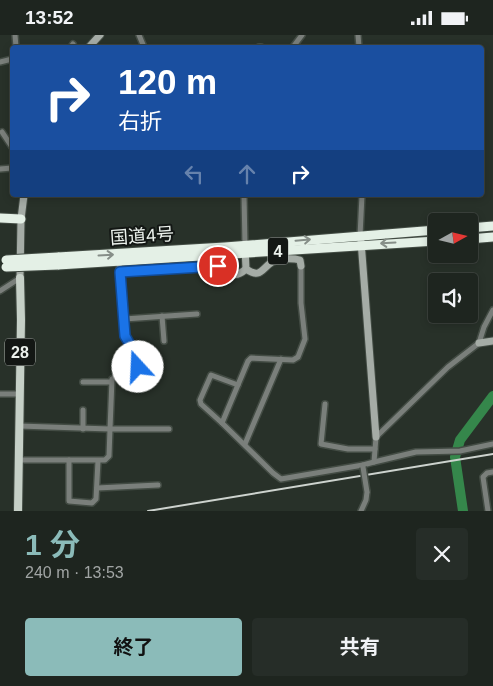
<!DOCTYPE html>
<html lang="ja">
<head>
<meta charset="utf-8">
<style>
  body { margin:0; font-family:Helvetica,"Noto Sans JP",sans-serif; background:#262d28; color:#f1f3f6; height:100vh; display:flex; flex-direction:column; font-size:19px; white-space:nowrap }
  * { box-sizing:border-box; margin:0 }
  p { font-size:16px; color:#a1a5a4 }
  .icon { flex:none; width:28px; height:28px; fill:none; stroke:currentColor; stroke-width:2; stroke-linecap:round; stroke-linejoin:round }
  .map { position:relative; height:476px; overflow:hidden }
  .drawer { display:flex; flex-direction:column; background:#1e251f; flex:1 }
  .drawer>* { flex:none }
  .hud { position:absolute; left:10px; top:10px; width:474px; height:152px; border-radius:5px; box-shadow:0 2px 8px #0003,0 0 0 1px #3c423d; background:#1a4fa0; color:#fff; overflow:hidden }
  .needle { width:32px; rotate:82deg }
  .fabs { position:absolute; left:428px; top:178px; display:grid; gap:10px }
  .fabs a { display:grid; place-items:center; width:50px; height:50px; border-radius:5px; background:#1e251f; box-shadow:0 2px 8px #0003,0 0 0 1px #3c423d; font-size:25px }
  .pin { position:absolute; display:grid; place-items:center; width:42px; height:42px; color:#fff; margin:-21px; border:2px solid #fff; border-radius:50%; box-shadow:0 1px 5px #0007 }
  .me { position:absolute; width:55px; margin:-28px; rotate:340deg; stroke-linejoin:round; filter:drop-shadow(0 0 4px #0008) }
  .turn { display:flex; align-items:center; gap:18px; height:105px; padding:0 25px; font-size:22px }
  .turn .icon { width:65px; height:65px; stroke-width:2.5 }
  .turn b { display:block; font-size:35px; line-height:42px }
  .lanes { display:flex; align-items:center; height:48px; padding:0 25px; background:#0003; justify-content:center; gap:25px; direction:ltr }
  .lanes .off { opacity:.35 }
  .round { display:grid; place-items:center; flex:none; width:52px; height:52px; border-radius:5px; background:#262d28 }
  .headline { display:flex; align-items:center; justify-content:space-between; height:85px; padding:0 25px }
  h1 { font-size:30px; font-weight:700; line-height:38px; color:#8bbbb9 }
  .action { display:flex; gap:10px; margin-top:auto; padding:10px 25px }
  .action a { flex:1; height:58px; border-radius:5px; background:#8bbbb9; color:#111; font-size:20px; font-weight:700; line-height:58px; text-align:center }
  .action a+a { background:#262d28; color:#f1f3f6 }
  .status { display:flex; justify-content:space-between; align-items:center; height:35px; padding:0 25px; background:#1e251f; direction:ltr }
  .status svg { height:14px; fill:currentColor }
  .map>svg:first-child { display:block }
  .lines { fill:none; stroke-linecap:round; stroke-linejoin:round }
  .river { stroke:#35874b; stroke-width:10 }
  .street-casing { stroke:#434c44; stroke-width:8 }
  .secondary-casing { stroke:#434c44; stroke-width:9 }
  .primary-casing { stroke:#434c44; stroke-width:10 }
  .highway-casing { stroke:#434c44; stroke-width:11 }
  .street { stroke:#7a7f7b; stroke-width:5 }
  .secondary { stroke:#a5aca6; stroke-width:7 }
  .primary { stroke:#c6d0c7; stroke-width:8 }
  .highway { stroke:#e4f0e6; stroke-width:9 }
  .rail { stroke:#cdd3ce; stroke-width:2 }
  .street-bridge-casing { stroke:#434c44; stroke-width:8; stroke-linecap:butt }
  .highway-bridge-casing { stroke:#434c44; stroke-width:11; stroke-linecap:butt }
  .street-bridge { stroke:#7a7f7b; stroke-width:5 }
  .highway-bridge { stroke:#e4f0e6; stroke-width:9 }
  .oneway { stroke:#868e88 }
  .route-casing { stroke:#114b97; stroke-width:12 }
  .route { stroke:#1a73e8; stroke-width:9 }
  .labels { text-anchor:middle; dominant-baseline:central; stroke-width:4; stroke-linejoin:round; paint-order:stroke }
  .shield { fill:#131714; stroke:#aab0ab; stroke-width:1 }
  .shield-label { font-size:16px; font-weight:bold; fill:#ebf1ec }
  .street-label { font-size:18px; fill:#ebf1ec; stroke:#131714 }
</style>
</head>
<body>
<div class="status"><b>13:52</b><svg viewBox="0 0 49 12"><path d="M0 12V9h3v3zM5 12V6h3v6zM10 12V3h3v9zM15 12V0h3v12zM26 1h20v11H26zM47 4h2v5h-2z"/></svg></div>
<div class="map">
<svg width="493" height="476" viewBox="0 0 493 476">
  <rect width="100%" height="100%" fill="#283129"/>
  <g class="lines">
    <!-- river -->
    <path class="river" d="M 463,476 L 455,422 L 460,405 L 493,361"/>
    <defs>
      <g id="street">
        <path d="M 15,0 L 16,12"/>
        <path d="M 139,0 L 144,12"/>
        <path d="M 358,0 L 359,12"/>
        <path d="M 71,12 L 73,9"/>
        <path d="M 259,12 L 261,12"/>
        <path d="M 293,12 L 302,0"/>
        <path d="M 0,27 L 12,24"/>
        <path d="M 2,97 L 12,112"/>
        <path d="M 0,134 L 12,133"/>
        <path d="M 244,160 L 245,210"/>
        <path d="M 360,201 L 362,160"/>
        <path d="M 301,231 L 301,268 L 305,304 L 298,322 L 293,325 L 251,323 L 248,326 L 222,388 L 273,438 L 281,444 L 363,430"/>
        <path d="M 0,256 L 20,243"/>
        <path d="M 162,281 L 164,306"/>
        <path d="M 124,284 L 197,279"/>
        <path d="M 83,347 L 111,347"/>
        <path d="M 0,359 L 19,359"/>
        <path d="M 325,369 L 321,409 L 348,414 L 375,414"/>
        <path d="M 222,388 L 201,369 L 200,365 L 211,340 L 238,350"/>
        <path d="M 19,391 L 110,394 L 112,344 L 120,339 L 136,337 L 138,332 L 137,325 L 125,301 L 119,228"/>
        <path d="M 83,394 L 83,375"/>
        <path d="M 245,409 L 281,324"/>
        <path d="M 18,425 L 105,425 L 109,421 L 110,394 L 169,394"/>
        <path d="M 69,425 L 69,466 L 92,468 L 96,464 L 98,426"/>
        <path d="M 374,427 L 416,417 L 460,416 L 493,409"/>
        <path d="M 363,432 L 363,430 L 374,427 L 376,402 L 448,332 L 479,308 L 484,292 L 493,275"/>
        <path d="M 97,453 L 158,450"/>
        <path d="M 361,476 L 366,465 L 367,457"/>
        <path d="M 488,476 L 483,442 L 487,438 L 493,437"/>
      </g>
      <g id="secondary">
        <path d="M 89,12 L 100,0"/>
        <path d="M 361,206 L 376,402"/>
        <path d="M 245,213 L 246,234 C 261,244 261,234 272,227 C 279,223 293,223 300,225 L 301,231"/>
        <path d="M 120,237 C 151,235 183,231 214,231 C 229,231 230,248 246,234"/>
        <path d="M 20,243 L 21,184 L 24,160"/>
        <path d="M 479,308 L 493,306"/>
      </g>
      <path id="primary" d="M 18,476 L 21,285 L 20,243"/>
      <g id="highway">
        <path d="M 0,183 L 21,184"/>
        <path d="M 469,193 L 493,191"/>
        <path d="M 469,204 L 493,202"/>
        <path d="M 58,222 L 225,212 L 436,195"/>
        <path d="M 58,230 L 436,206"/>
      </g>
    </defs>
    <!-- street casing -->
    <use href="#street" class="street-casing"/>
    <!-- secondary casing -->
    <use href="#secondary" class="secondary-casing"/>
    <!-- primary casing -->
    <use href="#primary" class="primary-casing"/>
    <!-- highway casing -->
    <use href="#highway" class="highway-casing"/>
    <!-- street -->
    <use href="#street" class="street"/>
    <!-- secondary -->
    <use href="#secondary" class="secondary"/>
    <!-- primary -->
    <use href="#primary" class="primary"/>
    <!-- highway -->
    <use href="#highway" class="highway"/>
    <!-- rail -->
    <path class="rail" d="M 148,476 L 493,419"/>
    <defs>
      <path id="street-bridge" d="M 363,432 L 367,457"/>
      <g id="highway-bridge">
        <path d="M 6,225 L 58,222"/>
        <path d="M 6,232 L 58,230"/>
      </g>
    </defs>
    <!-- street-bridge casing -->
    <use href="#street-bridge" class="street-bridge-casing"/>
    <!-- highway-bridge casing -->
    <use href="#highway-bridge" class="highway-bridge-casing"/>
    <!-- street-bridge -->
    <use href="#street-bridge" class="street-bridge"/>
    <!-- highway-bridge -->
    <use href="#highway-bridge" class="highway-bridge"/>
  </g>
  <!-- one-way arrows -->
  <defs><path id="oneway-shaft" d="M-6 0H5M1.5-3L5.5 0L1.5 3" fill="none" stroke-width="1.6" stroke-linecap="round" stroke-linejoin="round" transform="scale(1.25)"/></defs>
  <g class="oneway">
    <use href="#oneway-shaft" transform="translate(303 205) rotate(-5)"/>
    <use href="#oneway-shaft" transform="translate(388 208) rotate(177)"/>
    <use href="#oneway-shaft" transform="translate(106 220) rotate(-3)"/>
  </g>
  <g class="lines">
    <defs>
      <path id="route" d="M 138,332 L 135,318 L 125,301 L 120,237 L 218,231"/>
    </defs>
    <!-- route casing -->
    <use href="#route" class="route-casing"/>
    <!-- route -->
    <use href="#route" class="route"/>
  </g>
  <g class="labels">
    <!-- shield labels -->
    <g class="shield">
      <rect x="268" y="202.5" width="20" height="27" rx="4"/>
      <rect x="5" y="303.5" width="30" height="27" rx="4"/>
    </g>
    <g class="shield-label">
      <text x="278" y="216">4</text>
      <text x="20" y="317">28</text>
    </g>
    <!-- street labels -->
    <g class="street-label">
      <text transform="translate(142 201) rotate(-4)">国道4号</text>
    </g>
  </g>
</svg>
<div class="fabs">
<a><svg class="needle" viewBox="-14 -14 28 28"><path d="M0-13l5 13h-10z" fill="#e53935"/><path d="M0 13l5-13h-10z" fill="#a1a5a4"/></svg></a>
<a><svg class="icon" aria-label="sound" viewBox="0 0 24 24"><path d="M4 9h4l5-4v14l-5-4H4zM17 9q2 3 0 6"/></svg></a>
</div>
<div class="pin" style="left:218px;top:231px;background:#d93025"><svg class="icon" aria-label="arrive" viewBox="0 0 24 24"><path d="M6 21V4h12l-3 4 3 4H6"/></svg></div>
<svg class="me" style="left:138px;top:332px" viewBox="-20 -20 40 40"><circle r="19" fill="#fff"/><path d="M0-13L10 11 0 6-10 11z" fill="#1a73e8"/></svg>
<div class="hud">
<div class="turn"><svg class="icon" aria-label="right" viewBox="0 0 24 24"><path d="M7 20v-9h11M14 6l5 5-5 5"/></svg><div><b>120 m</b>右折</div></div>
<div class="lanes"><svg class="icon off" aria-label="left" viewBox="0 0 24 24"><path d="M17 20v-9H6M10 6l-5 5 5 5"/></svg><svg class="icon off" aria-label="ahead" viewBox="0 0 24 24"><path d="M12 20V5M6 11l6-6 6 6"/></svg><svg class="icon" aria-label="right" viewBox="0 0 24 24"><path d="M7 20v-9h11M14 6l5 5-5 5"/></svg></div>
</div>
</div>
<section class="drawer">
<div class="headline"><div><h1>1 分</h1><p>240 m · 13:53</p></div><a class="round"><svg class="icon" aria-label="close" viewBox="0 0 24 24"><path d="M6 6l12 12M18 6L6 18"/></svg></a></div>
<div class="action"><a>終了</a><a>共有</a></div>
</section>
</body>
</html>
